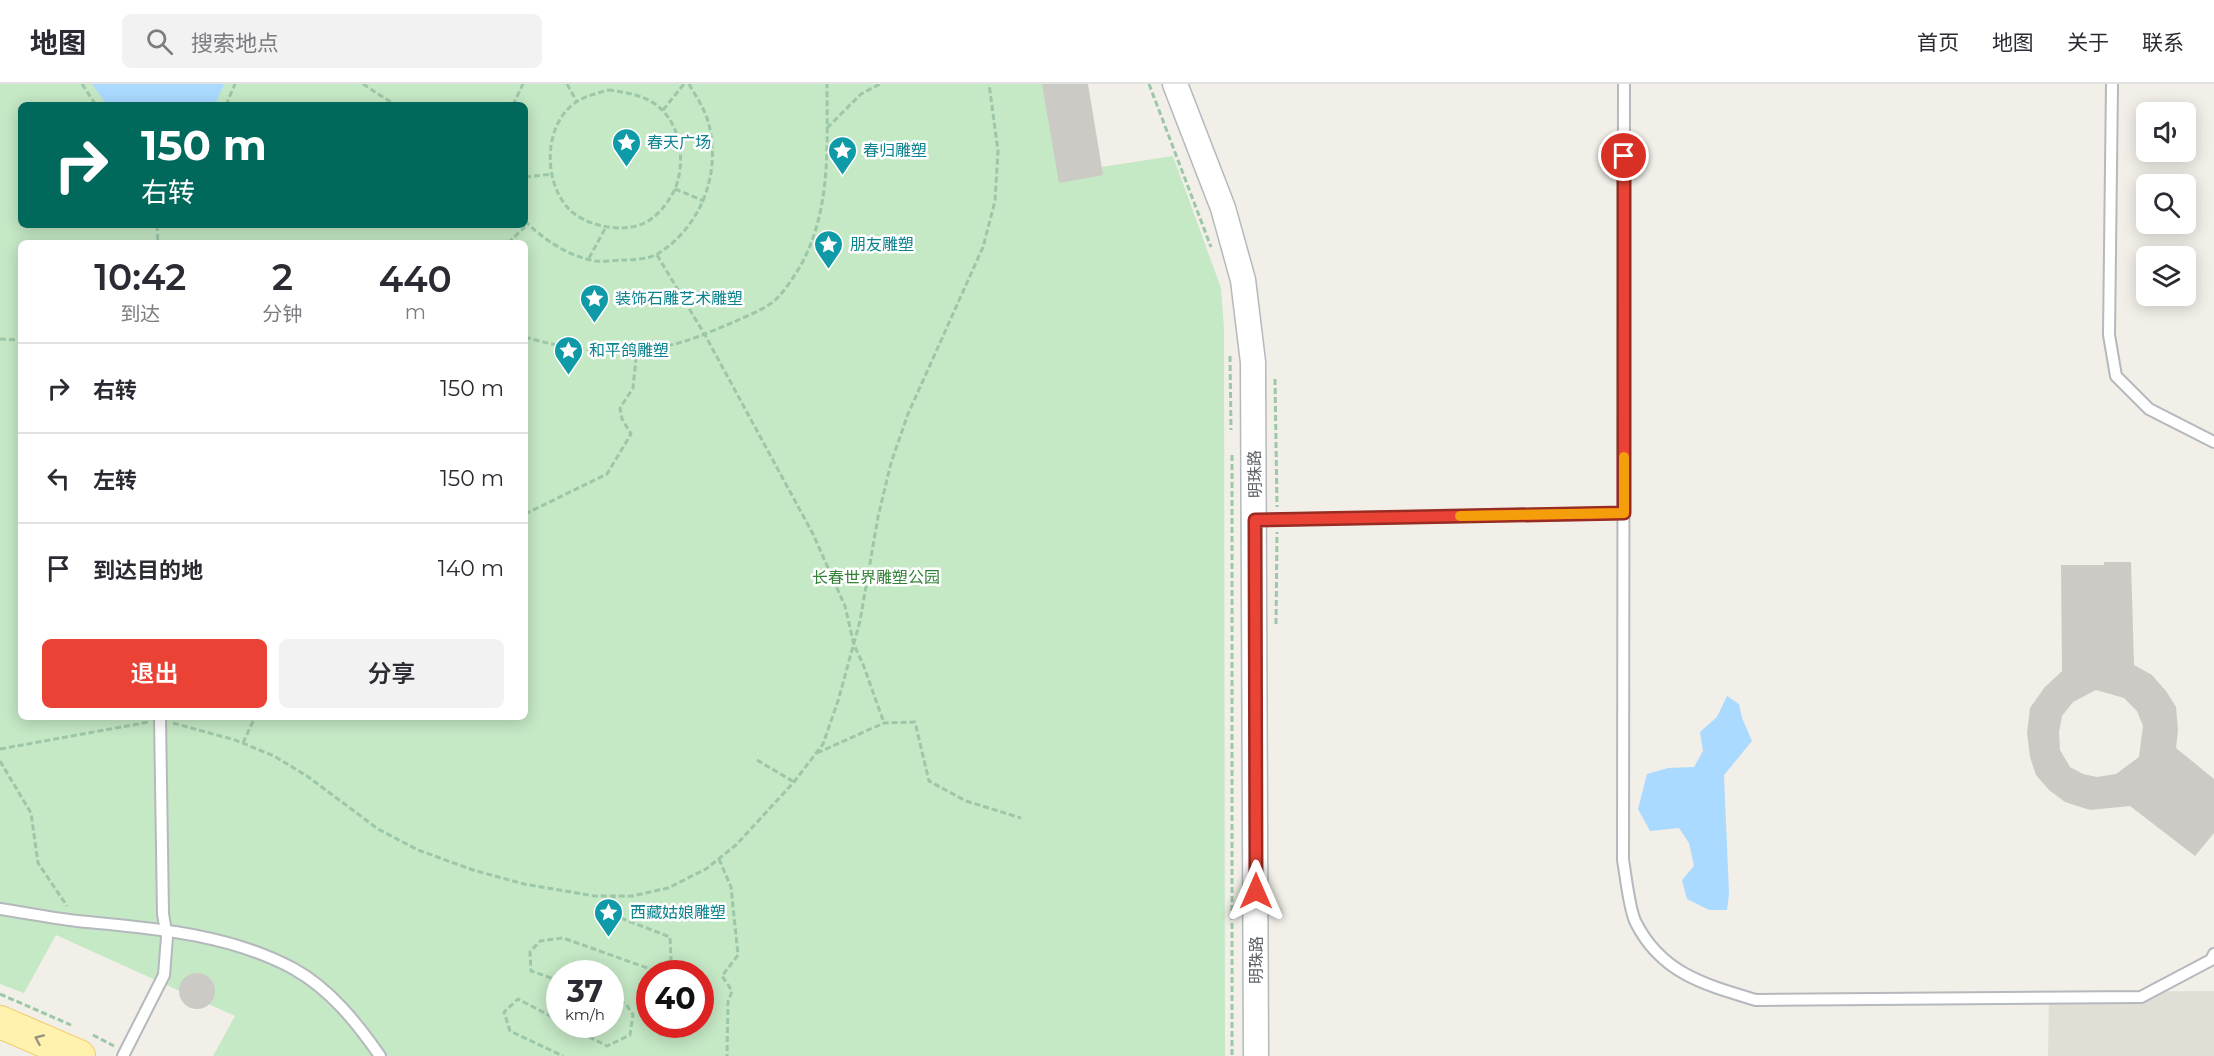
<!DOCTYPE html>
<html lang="zh">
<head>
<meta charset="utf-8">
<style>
  body { margin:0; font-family:Montserrat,"Noto Sans SC",sans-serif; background:#f2f2f3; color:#2b2b33; height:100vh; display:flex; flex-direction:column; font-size:22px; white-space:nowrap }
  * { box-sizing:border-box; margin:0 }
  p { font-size:20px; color:#7c7c81 }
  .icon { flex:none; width:33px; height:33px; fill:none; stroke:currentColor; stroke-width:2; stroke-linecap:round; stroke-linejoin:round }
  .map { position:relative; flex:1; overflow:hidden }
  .side { position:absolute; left:18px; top:156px; width:510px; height:480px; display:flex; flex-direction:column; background:#fff; border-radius:9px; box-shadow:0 3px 15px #0003 }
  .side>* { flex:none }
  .guide { position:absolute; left:18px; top:18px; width:510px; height:126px; border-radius:9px; box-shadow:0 3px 15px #0003; background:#00695c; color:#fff; overflow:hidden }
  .tools { position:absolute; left:2136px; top:18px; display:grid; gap:12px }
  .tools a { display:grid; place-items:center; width:60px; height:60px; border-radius:9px; background:#fff; box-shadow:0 3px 15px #0003; font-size:30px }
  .speed { position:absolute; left:546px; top:876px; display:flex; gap:12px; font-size:30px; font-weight:700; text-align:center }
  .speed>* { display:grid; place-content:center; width:78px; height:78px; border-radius:50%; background:#fff; box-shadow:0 3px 15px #0003; line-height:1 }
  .speed small { font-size:15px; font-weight:400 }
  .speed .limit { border:9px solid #d22; background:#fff; color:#111 }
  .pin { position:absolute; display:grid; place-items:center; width:51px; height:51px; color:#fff; margin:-26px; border:3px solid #fff; border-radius:50%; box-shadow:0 2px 6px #0007 }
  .me { position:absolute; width:66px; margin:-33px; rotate:0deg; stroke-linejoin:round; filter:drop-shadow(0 0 4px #0008) }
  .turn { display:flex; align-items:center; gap:21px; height:126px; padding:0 24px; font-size:27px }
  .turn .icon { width:78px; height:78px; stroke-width:2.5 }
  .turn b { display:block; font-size:42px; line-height:51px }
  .eta { display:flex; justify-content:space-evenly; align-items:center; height:102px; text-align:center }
  .eta b { font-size:36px; font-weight:600; line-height:42px }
  .cta { display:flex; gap:12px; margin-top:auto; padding:12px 24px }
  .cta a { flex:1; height:69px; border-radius:9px; background:#ea4335; color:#fff; font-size:24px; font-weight:600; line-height:69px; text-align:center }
  .cta a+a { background:#f2f2f3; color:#2b2b33 }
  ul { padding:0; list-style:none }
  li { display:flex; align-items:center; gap:18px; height:90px; padding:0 24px; border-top:2px solid #e1e1e2 }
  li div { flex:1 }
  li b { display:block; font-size:22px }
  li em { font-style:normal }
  header { display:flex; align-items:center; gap:36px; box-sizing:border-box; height:84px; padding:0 30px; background:#fff; border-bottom:2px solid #e1e1e2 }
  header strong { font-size:28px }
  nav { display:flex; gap:33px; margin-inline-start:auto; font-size:21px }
  .search { width:420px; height:54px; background:#f2f2f3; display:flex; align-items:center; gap:15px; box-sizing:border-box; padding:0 21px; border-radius:9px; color:#7c7c81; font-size:22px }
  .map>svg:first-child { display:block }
  .education { fill:#e1ded6 }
  .green { fill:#c5e8c5; fill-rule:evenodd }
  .water { fill:#aadaff }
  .building { fill:#cccac5; fill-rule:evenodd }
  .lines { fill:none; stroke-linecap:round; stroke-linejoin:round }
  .service-casing { stroke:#b5b8bc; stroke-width:14 }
  .tertiary-casing { stroke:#b5b8bc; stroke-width:27 }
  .primary-casing { stroke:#f2c960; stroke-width:34 }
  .path { stroke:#9cc7a9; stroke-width:3; stroke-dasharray:6 3; stroke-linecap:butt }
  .service { stroke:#fff; stroke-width:10 }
  .tertiary { stroke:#fff; stroke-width:24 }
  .primary { stroke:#fff2af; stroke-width:32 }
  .oneway { stroke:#979581 }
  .route-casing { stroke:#982c22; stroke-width:15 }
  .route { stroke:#ea4335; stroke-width:10 }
  .slow { stroke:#f59e0b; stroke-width:10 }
  .labels { text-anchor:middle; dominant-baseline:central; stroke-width:5; stroke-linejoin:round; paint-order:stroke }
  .culture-label { font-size:16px; fill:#0d838f; stroke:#fff; text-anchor:start }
  .street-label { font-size:16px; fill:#5f6368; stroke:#fff }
  .park-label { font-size:16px; fill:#348238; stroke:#fff }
</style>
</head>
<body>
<header>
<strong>地图</strong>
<div class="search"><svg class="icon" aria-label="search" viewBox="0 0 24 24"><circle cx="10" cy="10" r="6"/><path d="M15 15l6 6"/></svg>搜索地点</div>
<nav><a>首页</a><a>地图</a><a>关于</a><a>联系</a></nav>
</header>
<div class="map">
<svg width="2214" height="972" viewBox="0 0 2214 972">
  <rect width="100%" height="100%" fill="#f1efe8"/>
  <!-- education -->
  <path class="education" d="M 2214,907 L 2214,972 L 2048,972 L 2049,908 Z"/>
  <!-- green -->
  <path class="green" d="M 0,0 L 1069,0 L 1082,86 L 1173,72 L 1221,204 L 1224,245 L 1225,972 L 213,972 L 235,932 L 56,851 L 24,909 L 0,900 ZM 21,21 L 525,21 L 525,141 L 21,141 ZM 21,159 L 525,159 L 525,633 L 21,633 ZM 560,890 L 610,890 L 610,940 L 560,940 ZM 650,890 L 700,890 L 700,940 L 650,940 Z"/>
  <!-- water -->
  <g class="water">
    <path d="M 92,0 L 224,0 L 215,21 L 107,21 Z"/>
    <path d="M 1727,612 L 1739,620 L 1742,634 L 1752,657 L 1724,691 L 1729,810 L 1727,826 L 1709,826 L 1687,815 L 1682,796 L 1694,782 L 1689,759 L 1679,744 L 1650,747 L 1638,725 L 1647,690 L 1668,684 L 1694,683 L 1703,667 L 1700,648 L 1717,633 Z"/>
  </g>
  <!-- building -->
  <g class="building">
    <path d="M 1042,0 L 1088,0 L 1103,91 L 1059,99 Z"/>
    <path d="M 2104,478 L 2131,478 L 2134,581 L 2152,591 L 2166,607 L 2176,623 L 2178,646 L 2176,664 L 2214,695 L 2214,749 L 2195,772 L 2130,722 L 2090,726 L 2065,718 L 2049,706 L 2036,691 L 2030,673 L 2027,649 L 2030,624 L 2044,604 L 2062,587 L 2061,481 L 2104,481 ZM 2096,606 L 2124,614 L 2137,627 L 2143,642 L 2139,673 L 2116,690 L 2097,693 L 2083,690 L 2070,683 L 2060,666 L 2059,648 L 2062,632 L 2073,618 Z"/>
    <circle cx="197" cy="907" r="18"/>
  </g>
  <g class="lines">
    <defs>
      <g id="service">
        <path d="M 1624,0 L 1623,776 C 1626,792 1629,826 1636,839 C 1662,890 1706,901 1756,916 L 2141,913 L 2211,876 L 2214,870"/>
        <path d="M 2112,0 L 2109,251 L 2116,292 L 2149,325 L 2214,358"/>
        <path d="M 1255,436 L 1624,429"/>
        <path d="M 0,825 C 26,829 51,834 77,837 C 150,844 228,849 294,885 C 330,905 357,939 380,972"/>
        <path d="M 123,972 L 164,891 L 167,853 L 163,830 L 160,633"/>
      </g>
      <path id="tertiary" d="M 1175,0 L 1223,124 L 1243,196 L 1253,278 L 1256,972"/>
      <path id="primary" d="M 0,938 L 79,972"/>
    </defs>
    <!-- service casing -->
    <use href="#service" class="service-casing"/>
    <!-- tertiary casing -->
    <use href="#tertiary" class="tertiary-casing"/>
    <!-- primary casing -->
    <use href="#primary" class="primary-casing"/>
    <!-- path -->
    <g class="path">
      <path d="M 82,0 L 96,21"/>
      <path d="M 363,0 L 395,21"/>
      <path d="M 567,0 L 577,18"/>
      <path d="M 1149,0 L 1211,163"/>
      <path d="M 608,6 C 644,10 669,19 679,58 C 682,75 681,92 674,107 C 668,118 661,128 651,135 C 629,152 584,143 567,123 C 544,96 544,46 571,22 C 581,13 595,10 608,6 Z"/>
      <path d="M 226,21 L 235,0"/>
      <path d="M 513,21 L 523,0"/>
      <path d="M 663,26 L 684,0"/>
      <path d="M 827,44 L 861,10 L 880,0"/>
      <path d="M 525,93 L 553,90"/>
      <path d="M 675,105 L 704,117"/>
      <path d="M 525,137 C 543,155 569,173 596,177 C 605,178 615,176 623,176 C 634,176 650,175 659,169 C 701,142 721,90 709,41 C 706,27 696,12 689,0"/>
      <path d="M 157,141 L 158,159"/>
      <path d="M 508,159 L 528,140"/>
      <path d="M 657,171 L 705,251 L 813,450 L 845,522 L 854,561 L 863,580 L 884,639"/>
      <path d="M 589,174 L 606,143"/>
      <path d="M 525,253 C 568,266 620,272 665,262 C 689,258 712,247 734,238 C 749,231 771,223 781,210 C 790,199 800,184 806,171 C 831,117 827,58 827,0"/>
      <path d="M 0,255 L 21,256"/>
      <path d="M 1230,272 L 1231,346"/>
      <path d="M 1275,295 L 1277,423"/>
      <path d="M 1232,371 L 1232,972"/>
      <path d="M 525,430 L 607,390 L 631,350 L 622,335 L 620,324 L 633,304 L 637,265"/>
      <path d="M 1276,540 L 1277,448"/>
      <path d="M 173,639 L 235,656 L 274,672 L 307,692 L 378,745 L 418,766 L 473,786 L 524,800 L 594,812 L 632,812 L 668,804 L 706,785 L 736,761 L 794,698 L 823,660 L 838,617 L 860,537 L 878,433 L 891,379 L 908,330 L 983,163 L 995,117 L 998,67 L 989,0"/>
      <path d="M 243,659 L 255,633"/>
      <path d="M 0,665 L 149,638"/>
      <path d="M 817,669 L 884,639 L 915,638 L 929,697 L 966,717 L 1021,734"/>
      <path d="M 757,676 L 794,698"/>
      <path d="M 0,677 L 31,729 L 38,779 L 67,822"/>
      <path d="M 719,775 L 731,803 L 738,871 L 722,892 L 732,907 L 728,918 L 727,972"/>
      <path d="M 560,897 L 531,887 L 530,868 L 540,857 L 563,854 L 656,887 L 667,887 L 671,875 L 670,853 L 618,833 L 613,812"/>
      <path d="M 0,910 L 71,941"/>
      <path d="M 560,937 L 518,915 L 504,928 L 510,947 L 563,972"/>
      <path d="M 565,940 L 607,962 L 630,951 L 633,931 L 626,920 L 610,915"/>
      <path d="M 93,951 L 114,962"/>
    </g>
    <!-- service -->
    <use href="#service" class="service"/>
    <!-- tertiary -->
    <use href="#tertiary" class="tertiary"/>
    <!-- primary -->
    <use href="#primary" class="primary"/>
  </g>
  <!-- one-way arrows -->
  <defs><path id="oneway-chevron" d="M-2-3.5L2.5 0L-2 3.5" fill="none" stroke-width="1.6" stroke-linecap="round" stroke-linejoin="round" transform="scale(1.5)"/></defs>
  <use class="oneway" href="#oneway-chevron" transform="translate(39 955) rotate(-156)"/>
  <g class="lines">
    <defs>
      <path id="route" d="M 1256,807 L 1255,436 L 1624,429 L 1624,72"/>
    </defs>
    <!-- route casing -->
    <use href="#route" class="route-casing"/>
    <!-- route -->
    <use href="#route" class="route"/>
    <!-- slow -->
    <path class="slow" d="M 1460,432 L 1624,429 L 1624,373"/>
  </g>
  <!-- icons -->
  <defs>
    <symbol id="sight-pin" viewBox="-11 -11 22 30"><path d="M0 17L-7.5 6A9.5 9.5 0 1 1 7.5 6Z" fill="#0f9aa8" stroke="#fff"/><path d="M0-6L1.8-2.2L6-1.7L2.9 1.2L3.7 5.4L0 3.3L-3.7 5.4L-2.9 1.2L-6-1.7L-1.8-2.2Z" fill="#fff"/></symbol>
  </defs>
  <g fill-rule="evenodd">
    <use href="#sight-pin" x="610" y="42" width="33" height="45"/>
    <use href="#sight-pin" x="826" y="50" width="33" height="45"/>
    <use href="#sight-pin" x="812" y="144" width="33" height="45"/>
    <use href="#sight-pin" x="578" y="198" width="33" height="45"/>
    <use href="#sight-pin" x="552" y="250" width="33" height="45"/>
    <use href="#sight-pin" x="592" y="812" width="33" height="45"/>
  </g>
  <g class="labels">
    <!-- culture labels -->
    <g class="culture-label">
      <text x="647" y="58">春天广场</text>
      <text x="863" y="66">春归雕塑</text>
      <text x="850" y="160">朋友雕塑</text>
      <text x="615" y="214">装饰石雕艺术雕塑</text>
      <text x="589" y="266">和平鸽雕塑</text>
      <text x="630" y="828">西藏姑娘雕塑</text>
    </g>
    <!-- street labels -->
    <g class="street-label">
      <text transform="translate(1255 390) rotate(-91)">明珠路</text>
      <text transform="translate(1256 876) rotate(-90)">明珠路</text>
    </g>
    <!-- park labels -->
    <g class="park-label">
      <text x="876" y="493">长春世界雕塑公园</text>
    </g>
  </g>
</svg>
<div class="tools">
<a><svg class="icon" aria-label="sound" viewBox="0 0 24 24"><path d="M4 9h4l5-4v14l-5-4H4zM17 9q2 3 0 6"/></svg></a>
<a><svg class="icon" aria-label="search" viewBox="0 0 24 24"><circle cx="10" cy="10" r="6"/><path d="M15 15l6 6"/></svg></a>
<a><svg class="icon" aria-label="layers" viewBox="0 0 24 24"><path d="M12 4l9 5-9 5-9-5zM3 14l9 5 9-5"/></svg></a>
</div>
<div class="speed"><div>37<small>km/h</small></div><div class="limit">40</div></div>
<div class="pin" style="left:1624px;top:72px;background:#d93025"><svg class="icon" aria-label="arrive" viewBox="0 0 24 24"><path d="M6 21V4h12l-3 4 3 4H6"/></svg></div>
<svg class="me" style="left:1256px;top:807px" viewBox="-20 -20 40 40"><path d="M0-17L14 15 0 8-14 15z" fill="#ea4335" stroke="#fff" stroke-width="4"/></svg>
<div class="guide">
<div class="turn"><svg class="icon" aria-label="right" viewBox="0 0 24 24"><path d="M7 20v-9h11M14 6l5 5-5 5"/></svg><div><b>150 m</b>右转</div></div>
</div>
<section class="side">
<div class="eta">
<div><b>10:42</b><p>到达</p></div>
<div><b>2</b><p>分钟</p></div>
<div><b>440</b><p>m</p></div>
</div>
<ul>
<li><svg class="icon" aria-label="right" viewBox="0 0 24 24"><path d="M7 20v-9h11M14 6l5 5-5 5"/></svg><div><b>右转</b></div><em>150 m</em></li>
<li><svg class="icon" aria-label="left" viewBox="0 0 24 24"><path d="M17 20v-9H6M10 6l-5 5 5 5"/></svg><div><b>左转</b></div><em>150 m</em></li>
<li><svg class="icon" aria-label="arrive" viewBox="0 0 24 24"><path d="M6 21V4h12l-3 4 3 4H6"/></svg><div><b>到达目的地</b></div><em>140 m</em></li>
</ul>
<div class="cta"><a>退出</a><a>分享</a></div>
</section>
</div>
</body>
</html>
